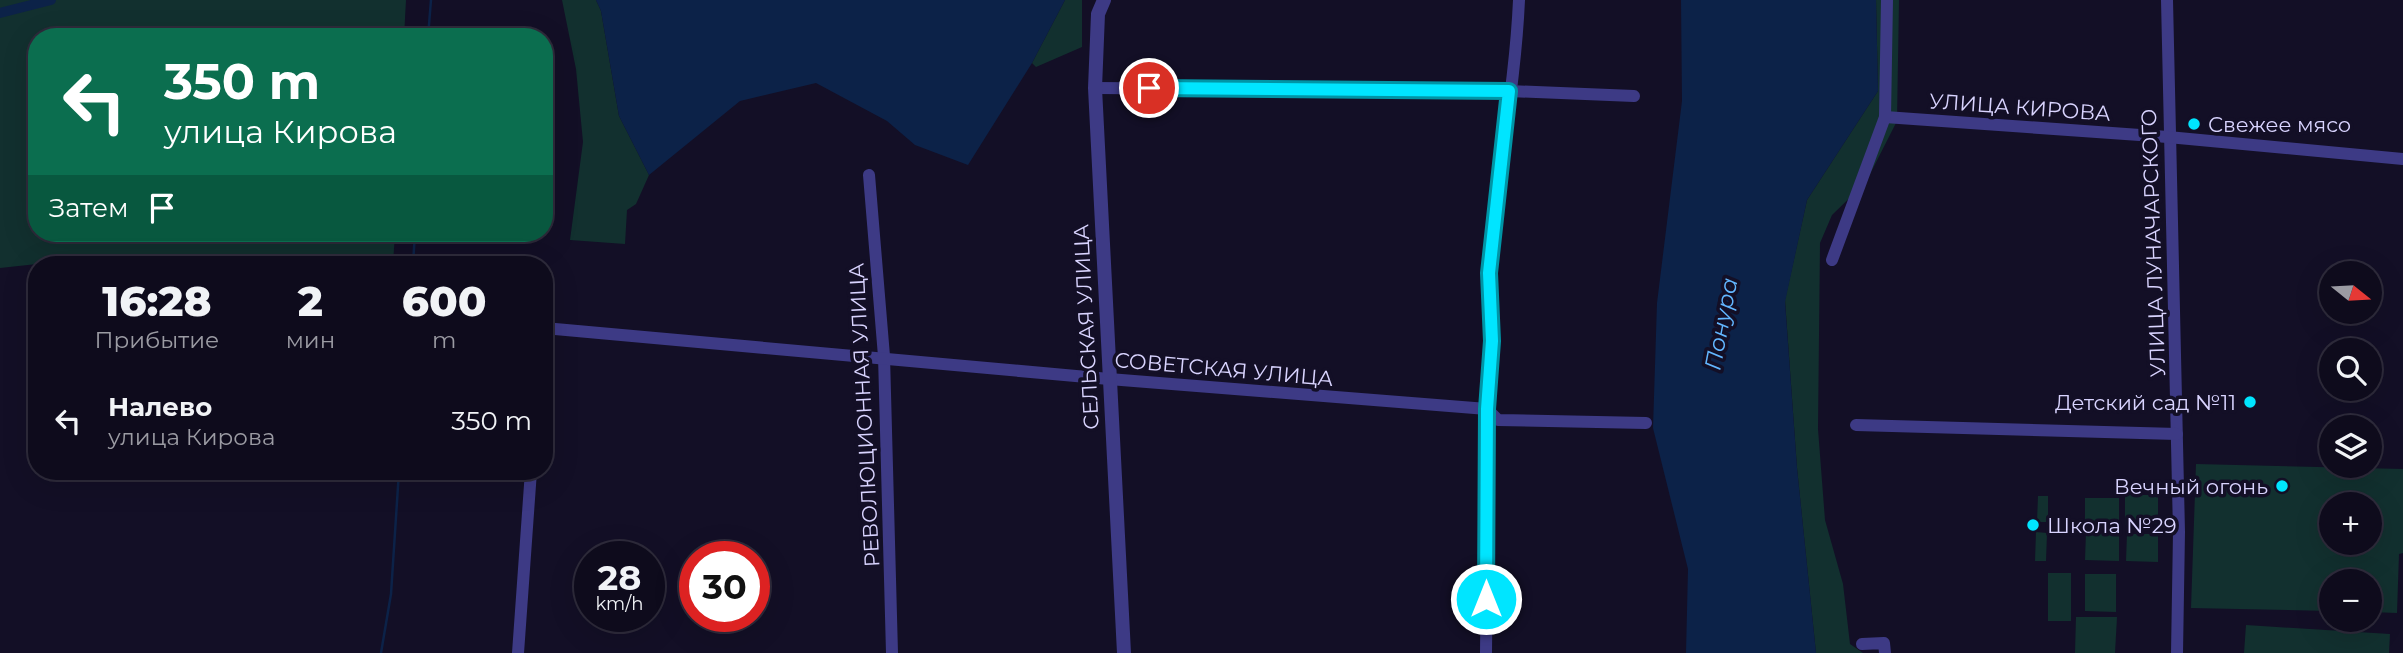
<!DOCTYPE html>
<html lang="ru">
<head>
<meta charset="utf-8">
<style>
  body { margin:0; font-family:Montserrat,sans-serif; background:#1c1929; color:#f1f3f6; height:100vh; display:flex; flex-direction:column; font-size:26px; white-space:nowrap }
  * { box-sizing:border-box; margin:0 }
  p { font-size:23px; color:#9b9ba3 }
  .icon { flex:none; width:38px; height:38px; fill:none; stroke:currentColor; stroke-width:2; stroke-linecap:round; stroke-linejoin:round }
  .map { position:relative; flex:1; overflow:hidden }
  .sheet { position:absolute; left:28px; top:256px; width:525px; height:224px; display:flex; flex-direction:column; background:#0e0b1c; border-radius:28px; box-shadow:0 7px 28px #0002,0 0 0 2px #2e2b3b }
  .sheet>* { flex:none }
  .top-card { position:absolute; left:28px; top:28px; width:525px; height:214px; border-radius:28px; box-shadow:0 7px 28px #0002,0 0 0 2px #2e2b3b; background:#0b6e4f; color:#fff; overflow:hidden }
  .needle { width:46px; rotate:108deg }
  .fabs { position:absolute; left:2319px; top:261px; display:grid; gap:14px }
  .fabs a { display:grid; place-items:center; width:63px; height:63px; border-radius:50%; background:#0e0b1c; box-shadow:0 7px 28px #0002,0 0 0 2px #2e2b3b; font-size:35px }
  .speed { position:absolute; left:574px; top:541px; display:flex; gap:14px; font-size:35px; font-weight:700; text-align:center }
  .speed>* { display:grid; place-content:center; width:91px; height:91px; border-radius:50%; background:#0e0b1c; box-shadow:0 7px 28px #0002,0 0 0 2px #2e2b3b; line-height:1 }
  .speed small { font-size:18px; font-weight:400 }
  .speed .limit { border:10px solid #d22; background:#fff; color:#111 }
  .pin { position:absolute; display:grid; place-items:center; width:60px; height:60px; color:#fff; margin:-30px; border:4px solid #fff; border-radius:50%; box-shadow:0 2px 7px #0007 }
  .me { position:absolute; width:77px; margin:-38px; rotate:0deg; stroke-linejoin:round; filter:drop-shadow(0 0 5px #0008) }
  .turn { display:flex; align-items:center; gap:24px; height:147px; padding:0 21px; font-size:32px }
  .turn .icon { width:91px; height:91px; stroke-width:2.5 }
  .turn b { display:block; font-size:49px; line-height:60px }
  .then { display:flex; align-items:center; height:66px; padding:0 21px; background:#0003; gap:14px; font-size:26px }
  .eta { display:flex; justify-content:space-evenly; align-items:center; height:119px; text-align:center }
  .eta b { font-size:42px; font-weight:800; line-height:49px }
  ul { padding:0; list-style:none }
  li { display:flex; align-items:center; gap:21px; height:91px; padding:0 21px }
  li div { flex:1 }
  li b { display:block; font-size:26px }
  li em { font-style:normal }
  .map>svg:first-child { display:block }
  .green { fill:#12302f; fill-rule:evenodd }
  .water { fill:#0c2248 }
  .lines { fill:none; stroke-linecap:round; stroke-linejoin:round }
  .stream { stroke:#0c2248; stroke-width:2.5 }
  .canal { stroke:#0c2248; stroke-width:10 }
  .minor { stroke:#3d3a85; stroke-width:12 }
  .tertiary { stroke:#3d3a85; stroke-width:14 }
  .route-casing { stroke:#0095a6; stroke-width:18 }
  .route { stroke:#00e5ff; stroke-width:12 }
  .poi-dot { fill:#00e5ff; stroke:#130f26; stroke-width:2.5 }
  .labels { text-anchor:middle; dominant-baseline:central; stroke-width:7; stroke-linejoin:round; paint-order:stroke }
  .street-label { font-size:21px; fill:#d9d4ff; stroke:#130f26 }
  .poi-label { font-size:21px; fill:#d9d4ff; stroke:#130f26; text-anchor:start }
  .water-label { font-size:23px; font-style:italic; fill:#62b6ff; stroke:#130f26 }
</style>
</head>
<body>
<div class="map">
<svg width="2403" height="653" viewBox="0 0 2403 653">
  <rect width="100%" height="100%" fill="#130f26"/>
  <!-- green -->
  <g class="green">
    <path d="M 0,0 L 406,0 L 404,37 L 37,37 L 37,233 L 395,233 L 393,264 L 37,264 L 0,268 Z"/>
    <path d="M 562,0 L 596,0 L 601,11 L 619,116 L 649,175 L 636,204 L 627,210 L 625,244 L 570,240 L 583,142 L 576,69 Z"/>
    <path d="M 1065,0 L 1082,0 L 1082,47 L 1036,67 L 1032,63 Z"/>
    <path d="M 1876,0 L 1899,0 L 1897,121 L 1866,182 L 1832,215 L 1820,243 L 1818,429 L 1825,520 L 1843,584 L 1850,644 L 1863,653 L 1816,653 L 1797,468 L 1785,300 L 1807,200 L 1878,91 Z"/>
    <path d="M 2196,464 L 2403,469 L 2403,553 L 2399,554 L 2397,613 L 2370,612 L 2370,581 L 2331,581 L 2331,611 L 2191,608 ZM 2331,504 L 2370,504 L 2370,542 L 2331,542 Z"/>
    <path d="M 2125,495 L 2158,495 L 2158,524 L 2125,525 Z"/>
    <path d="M 2038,496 L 2048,496 L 2048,522 L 2037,522 Z"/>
    <rect x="2085" y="498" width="34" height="26"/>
    <path d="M 2036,532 L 2047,533 L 2046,561 L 2035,561 Z"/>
    <path d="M 2086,532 L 2119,533 L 2119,561 L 2085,560 Z"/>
    <path d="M 2127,534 L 2158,534 L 2158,562 L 2126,561 Z"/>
    <rect x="2048" y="573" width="23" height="48"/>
    <path d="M 2085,574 L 2116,574 L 2116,612 L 2085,611 Z"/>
    <path d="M 2076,617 L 2117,617 L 2115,653 L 2075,653 Z"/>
    <path d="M 2246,625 L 2390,634 L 2389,653 L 2244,653 Z"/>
  </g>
  <!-- water -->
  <g class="water">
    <path d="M 596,0 L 1065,0 L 1032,63 L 968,165 L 915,145 L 887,121 L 816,83 L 740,101 L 649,175 L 619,116 L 601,11 Z"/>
    <path d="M 1681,0 L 1876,0 L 1878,91 L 1807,200 L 1785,302 L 1797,468 L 1816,653 L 1686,653 L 1688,569 L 1653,428 L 1657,303 L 1682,101 Z"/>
  </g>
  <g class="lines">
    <!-- stream -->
    <g class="stream">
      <path d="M 428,37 L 431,0"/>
      <path d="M 413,264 L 415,233"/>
      <path d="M 381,653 L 391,594 L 399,471"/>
    </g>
    <!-- canal -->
    <path class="canal" d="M 0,13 L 51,0"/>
    <!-- minor -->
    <g class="minor">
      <path d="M 2167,0 L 2179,532 L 2177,653"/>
      <path d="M 1095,88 L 1509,91 L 1634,96"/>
      <path d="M 1885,117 L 2168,137 L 2403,159"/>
      <path d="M 869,175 L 884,356 L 892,653"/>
      <path d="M 1832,260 L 1885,117 L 1887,0"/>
      <path d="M 544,328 L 1109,379 L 1487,409 L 1498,420 L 1646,423"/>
      <path d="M 1856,425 L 2177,434"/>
      <path d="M 1862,644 L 1884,643 L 1885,653"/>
      <path d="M 518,653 L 531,471"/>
      <path d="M 1486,653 C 1487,550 1488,447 1491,344 C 1492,319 1488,294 1489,269 C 1496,179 1515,90 1519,0"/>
    </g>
    <!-- tertiary -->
    <path class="tertiary" d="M 1104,0 L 1098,14 L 1095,88 L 1124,653"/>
  </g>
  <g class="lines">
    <defs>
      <path id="route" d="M 1149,88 L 1509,91 L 1489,273 L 1492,341 L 1487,409 L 1486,599"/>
    </defs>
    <!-- route casing -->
    <use href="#route" class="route-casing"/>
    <!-- route -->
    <use href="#route" class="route"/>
  </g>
  <!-- markers -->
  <g class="poi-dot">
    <circle cx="2194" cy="124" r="7"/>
    <circle cx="2250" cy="402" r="7"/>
    <circle cx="2282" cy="486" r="7"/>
    <circle cx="2033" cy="525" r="7"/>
  </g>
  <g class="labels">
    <!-- street labels -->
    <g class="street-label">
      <text transform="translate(2020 107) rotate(4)">УЛИЦА КИРОВА</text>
      <text transform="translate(2153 243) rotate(-92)">УЛИЦА ЛУНАЧАРСКОГО</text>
      <text transform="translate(1086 327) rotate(-93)">СЕЛЬСКАЯ УЛИЦА</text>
      <text transform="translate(1224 369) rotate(5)">СОВЕТСКАЯ УЛИЦА</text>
      <text transform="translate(864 415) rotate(-93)">РЕВОЛЮЦИОННАЯ УЛИЦА</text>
    </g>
    <!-- poi labels -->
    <g class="poi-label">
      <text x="2208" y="124">Свежее мясо</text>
      <text x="2236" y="402" text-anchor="end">Детский сад №11</text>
      <text x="2268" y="486" text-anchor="end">Вечный огонь</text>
      <text x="2047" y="525">Школа №29</text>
    </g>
    <!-- water labels -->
    <g class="water-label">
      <text transform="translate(1721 324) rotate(-79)">Понура</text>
    </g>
  </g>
</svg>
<div class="fabs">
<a><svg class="needle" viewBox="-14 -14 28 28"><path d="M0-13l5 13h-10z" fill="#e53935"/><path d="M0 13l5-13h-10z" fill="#9b9ba3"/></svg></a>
<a><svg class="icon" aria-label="search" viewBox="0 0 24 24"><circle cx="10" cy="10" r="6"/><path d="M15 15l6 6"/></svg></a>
<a><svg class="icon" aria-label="layers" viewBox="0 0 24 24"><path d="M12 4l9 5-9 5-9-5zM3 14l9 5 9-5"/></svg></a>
<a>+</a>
<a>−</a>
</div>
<div class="speed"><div>28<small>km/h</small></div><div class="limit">30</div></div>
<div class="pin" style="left:1149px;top:88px;background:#d93025"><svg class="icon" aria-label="arrive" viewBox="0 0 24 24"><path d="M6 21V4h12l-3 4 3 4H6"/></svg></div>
<svg class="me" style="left:1486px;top:599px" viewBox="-20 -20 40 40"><circle r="17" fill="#00e5ff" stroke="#fff" stroke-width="3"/><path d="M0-11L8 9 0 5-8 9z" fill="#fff"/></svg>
<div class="top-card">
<div class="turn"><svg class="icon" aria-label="left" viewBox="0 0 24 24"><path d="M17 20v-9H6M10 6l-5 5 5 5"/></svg><div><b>350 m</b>улица Кирова</div></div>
<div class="then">Затем<svg class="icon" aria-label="arrive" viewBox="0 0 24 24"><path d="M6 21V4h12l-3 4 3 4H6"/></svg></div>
</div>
<section class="sheet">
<div class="eta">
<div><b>16:28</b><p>Прибытие</p></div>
<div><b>2</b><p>мин</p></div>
<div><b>600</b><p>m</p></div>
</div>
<ul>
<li><svg class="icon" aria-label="left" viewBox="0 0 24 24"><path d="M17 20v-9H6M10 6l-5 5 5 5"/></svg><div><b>Налево</b><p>улица Кирова</p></div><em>350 m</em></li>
</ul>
</section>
</div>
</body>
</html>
